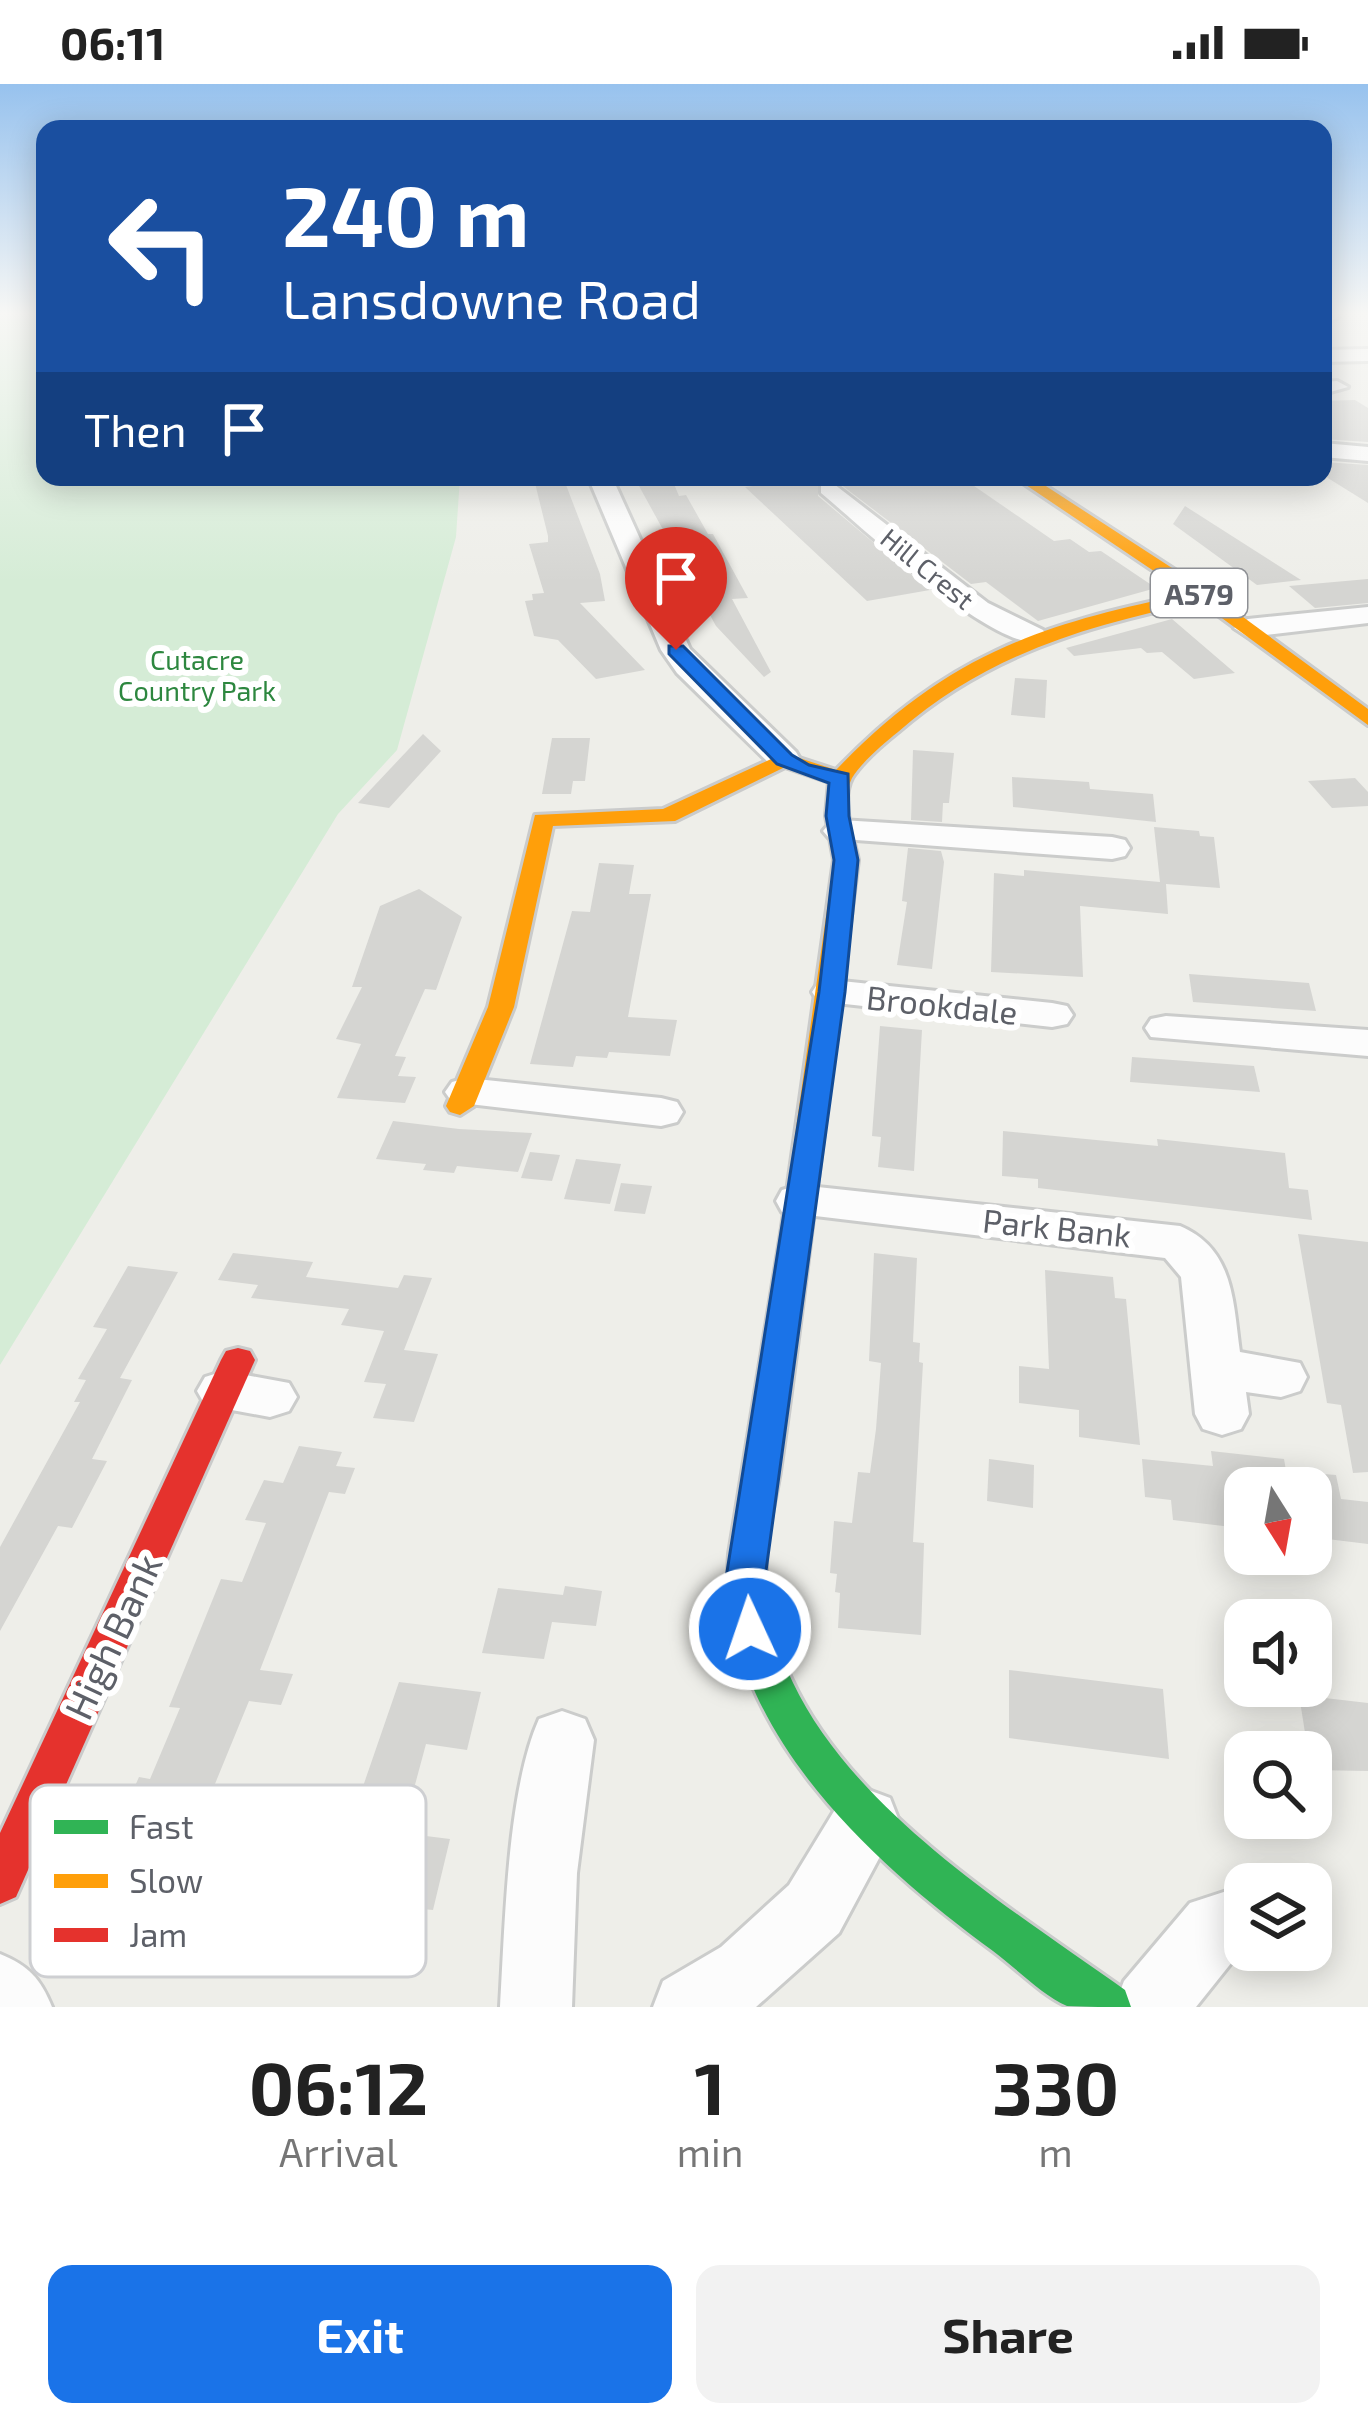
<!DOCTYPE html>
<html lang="en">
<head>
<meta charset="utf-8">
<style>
  body { margin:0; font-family:"Exo 2",sans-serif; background:#f2f2f2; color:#222; height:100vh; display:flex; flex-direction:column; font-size:45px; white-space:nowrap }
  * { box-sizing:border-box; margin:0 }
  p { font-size:39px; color:#767676 }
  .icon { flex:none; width:66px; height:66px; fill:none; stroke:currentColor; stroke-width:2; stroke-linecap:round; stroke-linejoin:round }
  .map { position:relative; height:1923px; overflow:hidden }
  .drawer { display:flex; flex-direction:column; background:#fff; flex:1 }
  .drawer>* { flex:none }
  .hud { position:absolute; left:36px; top:36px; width:1296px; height:366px; border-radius:24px; box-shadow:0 6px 30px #0003; background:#1a4fa0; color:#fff; overflow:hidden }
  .needle { width:78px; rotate:169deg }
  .tools { position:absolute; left:1224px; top:1383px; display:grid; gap:24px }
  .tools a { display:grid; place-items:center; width:108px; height:108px; border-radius:24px; background:#fff; box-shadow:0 6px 30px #0003; font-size:60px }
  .pin { position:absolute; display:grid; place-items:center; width:102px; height:102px; color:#fff; margin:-123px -51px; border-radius:50% 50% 50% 0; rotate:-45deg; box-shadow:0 0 12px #0007 }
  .pin .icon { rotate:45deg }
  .me { position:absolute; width:132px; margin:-66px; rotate:357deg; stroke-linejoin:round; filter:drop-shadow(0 0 9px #0008) }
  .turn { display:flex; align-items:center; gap:42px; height:252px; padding:0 48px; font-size:54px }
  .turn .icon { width:156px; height:156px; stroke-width:2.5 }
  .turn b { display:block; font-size:84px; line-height:102px }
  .then { display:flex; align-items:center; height:114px; padding:0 48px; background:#0003; gap:24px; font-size:45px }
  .eta { display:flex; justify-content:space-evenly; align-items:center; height:204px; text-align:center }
  .eta b { font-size:72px; font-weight:700; line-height:84px }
  .cta { display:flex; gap:24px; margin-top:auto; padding:24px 48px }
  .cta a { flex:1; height:138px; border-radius:24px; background:#1a73e8; color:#fff; font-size:48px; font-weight:700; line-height:138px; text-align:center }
  .cta a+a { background:#f2f2f2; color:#222 }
  .status { display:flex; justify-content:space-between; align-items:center; height:84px; padding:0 60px; background:#fff; direction:ltr }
  .status svg { height:33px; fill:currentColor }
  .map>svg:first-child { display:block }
  .green { fill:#d5ecd6 }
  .building { fill:#d5d5d2 }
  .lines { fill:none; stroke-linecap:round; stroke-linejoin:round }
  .street-casing { stroke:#cbcccb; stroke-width:6 }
  .fast-casing { stroke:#cacbcb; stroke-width:6 }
  .slow-casing { stroke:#cacbcb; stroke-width:6 }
  .jam-casing { stroke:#cacbcb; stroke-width:6 }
  .street { fill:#fcfcfc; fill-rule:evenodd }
  .fast { fill:#30b455; fill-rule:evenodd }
  .slow { fill:#ff9f0a; fill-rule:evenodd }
  .jam { fill:#e5322d; fill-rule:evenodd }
  .route { fill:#1a73e8; stroke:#114b97; stroke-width:3 }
  .labels { text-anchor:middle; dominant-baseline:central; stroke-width:12; stroke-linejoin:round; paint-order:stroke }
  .far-street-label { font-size:27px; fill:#5d6068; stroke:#fff }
  .far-park-label { font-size:27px; fill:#2d873f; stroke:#fff }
  .shield { fill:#fff; stroke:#8e9095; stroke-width:3 }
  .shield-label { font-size:30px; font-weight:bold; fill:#5d6068 }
  .street-label { font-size:33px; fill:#5d6068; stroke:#fff }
  .near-street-label { font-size:39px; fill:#5d6068; stroke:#fff }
  .key { fill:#fff; stroke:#cecfd2; stroke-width:3 }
  .key-label { font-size:33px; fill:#5d6068 }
</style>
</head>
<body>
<div class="status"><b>06:11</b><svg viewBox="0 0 49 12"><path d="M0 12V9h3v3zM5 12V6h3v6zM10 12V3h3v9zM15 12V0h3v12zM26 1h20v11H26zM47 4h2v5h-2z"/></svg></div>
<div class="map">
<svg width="1368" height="1923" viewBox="0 0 1368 1923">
  <rect width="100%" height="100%" fill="#eeeee9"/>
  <!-- green -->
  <path class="green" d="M 0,229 L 45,229 L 45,393 L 460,393 L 456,453 L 397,666 L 338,730 L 0,1281 Z"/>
  <!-- building -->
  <g class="building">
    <path d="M 1355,316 L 1368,324 L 1368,358 L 1323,355 L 1323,317 Z"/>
    <path d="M 1323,378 L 1368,381 L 1368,419 L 1323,391 Z"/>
    <path d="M 563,393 L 600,490 L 605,517 L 580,519 L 645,586 L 596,595 L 558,556 L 534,552 L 525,517 L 533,516 L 532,510 L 544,509 L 529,460 L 548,458 L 548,452 L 534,395 Z"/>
    <path d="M 759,393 L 827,393 L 818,396 L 818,412 L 930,506 L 867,517 L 745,403 L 768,400 Z"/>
    <path d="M 831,393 L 961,393 L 1054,457 L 1070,455 L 1089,468 L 1101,467 L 1156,504 L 1038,537 L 986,498 L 971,500 Z"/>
    <path d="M 674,400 L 679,412 L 686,411 L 708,450 L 713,450 L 748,514 L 732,515 L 771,588 L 764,593 L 716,542 L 639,402 Z"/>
    <path d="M 1185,422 L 1301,496 L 1257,501 L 1173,440 Z"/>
    <path d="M 1368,495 L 1368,519 L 1315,524 L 1289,502 Z"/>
    <path d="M 1172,535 L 1235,589 L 1194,595 L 1162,568 L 1147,569 L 1141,564 L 1074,572 L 1066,564 Z"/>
    <path d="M 1015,594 L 1047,596 L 1045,634 L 1011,631 Z"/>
    <path d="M 423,650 L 441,667 L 389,724 L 358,719 Z"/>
    <path d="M 552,654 L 590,654 L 585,697 L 573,697 L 571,710 L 542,710 Z"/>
    <path d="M 913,666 L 954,669 L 949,719 L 943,719 L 942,738 L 911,736 Z"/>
    <path d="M 1012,693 L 1089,698 L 1090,705 L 1153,710 L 1156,738 L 1013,723 Z"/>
    <path d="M 1355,694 L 1368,708 L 1368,722 L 1332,724 L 1308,697 Z"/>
    <path d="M 1154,743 L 1199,747 L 1200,752 L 1214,753 L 1220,804 L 1166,800 L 1168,830 L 1080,822 L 1083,893 L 991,888 L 994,789 L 1024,792 L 1024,786 L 1160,798 Z"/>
    <path d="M 908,764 L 941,767 L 944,778 L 932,885 L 897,881 L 907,818 L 902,817 Z"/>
    <path d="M 599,779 L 634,781 L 629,810 L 651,810 L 628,933 L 677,936 L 670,972 L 609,968 L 607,974 L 576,972 L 573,983 L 530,980 L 572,827 L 590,828 Z"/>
    <path d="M 419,805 L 462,833 L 436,906 L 425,905 L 395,972 L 406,973 L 398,992 L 416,993 L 405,1019 L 337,1014 L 361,960 L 336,955 L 362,903 L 352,903 L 380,822 Z"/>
    <path d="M 1189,890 L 1309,899 L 1316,927 L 1193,918 Z"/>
    <path d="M 880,942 L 922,946 L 914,1087 L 878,1083 L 881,1053 L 872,1052 Z"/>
    <path d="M 1132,973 L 1254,982 L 1260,1008 L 1130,998 Z"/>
    <path d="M 393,1037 L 459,1045 L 532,1049 L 518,1088 L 457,1082 L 454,1089 L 423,1086 L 426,1080 L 376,1075 Z"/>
    <path d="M 1003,1047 L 1158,1062 L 1157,1055 L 1285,1069 L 1289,1104 L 1308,1106 L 1312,1136 L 1038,1104 L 1038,1095 L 1002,1092 Z"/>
    <path d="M 530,1068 L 560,1071 L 552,1097 L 521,1094 Z"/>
    <path d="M 576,1075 L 621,1080 L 610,1120 L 564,1115 Z"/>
    <path d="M 621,1099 L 652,1102 L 645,1130 L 614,1127 Z"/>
    <path d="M 1298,1150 L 1368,1158 L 1368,1388 L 1353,1389 L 1341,1321 L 1327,1319 Z"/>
    <path d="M 233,1169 L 313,1178 L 306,1193 L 398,1204 L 404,1191 L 432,1194 L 404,1266 L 438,1270 L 414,1338 L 373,1334 L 386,1300 L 364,1298 L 384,1247 L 341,1241 L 349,1225 L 251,1214 L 258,1201 L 218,1196 Z"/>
    <path d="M 874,1169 L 917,1174 L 913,1258 L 920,1259 L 919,1278 L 923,1279 L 913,1458 L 924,1459 L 921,1551 L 838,1544 L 840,1509 L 835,1508 L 837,1490 L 830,1489 L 834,1437 L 852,1439 L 858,1388 L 870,1389 L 876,1345 L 881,1279 L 869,1277 Z"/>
    <path d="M 128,1182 L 178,1188 L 120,1294 L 132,1296 L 92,1375 L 107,1377 L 72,1444 L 58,1442 L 0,1547 L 0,1463 L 80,1318 L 74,1318 L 86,1296 L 78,1295 L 107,1245 L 93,1243 Z"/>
    <path d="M 1045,1186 L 1113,1193 L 1115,1214 L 1126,1215 L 1140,1361 L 1079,1353 L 1079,1326 L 1019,1319 L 1019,1282 L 1049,1285 Z"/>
    <path d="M 299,1362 L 342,1368 L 336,1382 L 355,1384 L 345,1410 L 329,1408 L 260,1586 L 293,1590 L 281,1621 L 249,1617 L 169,1812 L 116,1802 L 139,1749 L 116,1745 L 139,1693 L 150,1695 L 180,1624 L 169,1623 L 221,1495 L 242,1498 L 266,1439 L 245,1436 L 264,1396 L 283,1399 Z"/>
    <path d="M 1211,1367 L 1284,1375 L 1289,1404 L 1245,1404 L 1245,1418 L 1236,1417 L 1240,1444 L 1173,1436 L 1171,1416 L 1145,1413 L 1142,1375 L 1213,1382 Z"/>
    <path d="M 989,1375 L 1034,1381 L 1033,1424 L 987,1417 Z"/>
    <path d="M 1311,1389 L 1336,1391 L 1341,1415 L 1368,1418 L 1368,1460 L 1311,1453 Z"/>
    <path d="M 565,1502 L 602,1507 L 596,1542 L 552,1538 L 544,1575 L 482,1569 L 498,1504 L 563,1511 Z"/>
    <path d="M 1009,1586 L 1163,1605 L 1169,1675 L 1009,1654 Z"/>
    <path d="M 399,1598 L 481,1608 L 467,1666 L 426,1660 L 402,1749 L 450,1755 L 433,1826 L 402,1823 L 395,1847 L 388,1846 L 381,1870 L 318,1861 L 342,1779 L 323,1776 L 333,1741 L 349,1743 Z"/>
    <path d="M 1299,1611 L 1368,1619 L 1368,1687 L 1311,1686 Z"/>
  </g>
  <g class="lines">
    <defs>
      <g id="street">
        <path d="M 1323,229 L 1337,229 L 1339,232 L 1330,238 L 1323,236 Z"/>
        <path d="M 1368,265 L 1368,277 L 1323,278 L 1323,266 Z"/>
        <path d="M 1323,298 L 1337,297 L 1348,303 L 1323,310 Z"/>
        <path d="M 1323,359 L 1368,363 L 1368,377 L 1323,373 Z"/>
        <path d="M 588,393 L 612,393 L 690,565 L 796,668 L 800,675 L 796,682 L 772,682 L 677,589 L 661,566 Z"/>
        <path d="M 830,397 L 988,519 L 1043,546 L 1047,552 L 1043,558 C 996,570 861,442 821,409 L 821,399 Z"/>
        <path d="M 1368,523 L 1368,539 L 1248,553 L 1234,544 L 1248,535 Z"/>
        <path d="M 841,736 L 1112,753 L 1125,756 L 1130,764 L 1125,772 L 1112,775 L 829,754 L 823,747 L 829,740 Z"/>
        <path d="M 832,896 L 1052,919 L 1067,922 L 1073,931 L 1067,940 L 1052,943 L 818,917 L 812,908 L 818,899 Z"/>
        <path d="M 1166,932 L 1368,946 L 1368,972 L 1151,953 L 1145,944 L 1151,935 Z"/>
        <path d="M 467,994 L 661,1014 L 677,1018 L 683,1028 L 677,1038 L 661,1042 L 452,1018 L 445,1008 L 452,998 Z"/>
        <path d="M 799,1101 L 1180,1142 C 1234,1165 1233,1217 1240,1268 L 1300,1279 L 1307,1293 L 1300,1307 L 1281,1313 L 1246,1308 L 1249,1330 L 1241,1345 L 1222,1351 L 1203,1345 L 1195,1330 L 1181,1193 L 1165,1174 L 782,1128 L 776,1117 L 782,1106 Z"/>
        <path d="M 224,1287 L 289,1299 L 297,1313 L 289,1327 L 270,1333 L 205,1321 L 197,1307 L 205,1293 Z"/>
        <path d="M 562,1627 L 585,1635 L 594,1656 L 577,1789 L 572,1923 L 500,1923 C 505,1842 507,1707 539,1635 Z"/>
        <path d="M 866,1705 L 890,1714 L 899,1737 L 839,1849 L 756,1923 L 653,1923 L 663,1897 L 721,1863 L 789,1801 L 842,1714 Z"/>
        <path d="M 1245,1801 L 1245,1866 L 1257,1866 L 1236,1873 L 1196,1923 L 1114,1923 L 1124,1897 L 1190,1819 Z"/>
        <path d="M 0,1870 C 29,1882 40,1894 52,1923 L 0,1923 Z"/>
      </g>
      <path id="fast" d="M 797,1132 L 808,1136 L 812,1143 C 802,1224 792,1306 780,1387 C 775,1420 765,1452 766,1486 C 767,1677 988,1808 1125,1906 L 1131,1923 C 1113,1923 1084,1923 1067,1922 C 1042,1911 1016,1884 993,1867 C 870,1777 717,1639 729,1470 L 782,1143 L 786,1136 Z"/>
      <path id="slow" d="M 1014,393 L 1032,393 L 1209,508 L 1368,625 L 1368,641 L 1200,518 C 1087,541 986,571 898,648 C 883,660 862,678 852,694 C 840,716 853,753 858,776 L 812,1143 L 808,1150 L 786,1150 L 782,1143 L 834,776 L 826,732 L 829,698 L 785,683 L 675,737 L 553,742 L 514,923 L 474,1022 L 460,1031 L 450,1028 L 446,1022 L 488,923 L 535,731 L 663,725 L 784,669 L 836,686 C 944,573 1038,540 1188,510 Z"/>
      <path id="jam" d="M 238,1264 L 250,1267 L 255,1276 L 16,1813 L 0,1820 L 0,1749 L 221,1276 L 226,1267 Z"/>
    </defs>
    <!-- street casing -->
    <use href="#street" class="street-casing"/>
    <!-- fast casing -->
    <use href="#fast" class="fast-casing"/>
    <!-- slow casing -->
    <use href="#slow" class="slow-casing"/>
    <!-- jam casing -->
    <use href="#jam" class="jam-casing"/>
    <!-- street -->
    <use href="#street" class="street"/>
    <!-- fast -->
    <use href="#fast" class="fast"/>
    <!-- slow -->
    <use href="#slow" class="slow"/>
    <!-- jam -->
    <use href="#jam" class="jam"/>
  </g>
  <!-- sky -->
  <linearGradient id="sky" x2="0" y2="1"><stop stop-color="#97c2ee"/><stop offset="0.46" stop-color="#f7f7f5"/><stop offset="1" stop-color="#f7f7f5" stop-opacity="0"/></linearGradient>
  <rect width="1368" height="498" fill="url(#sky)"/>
  <!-- route -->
  <path class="route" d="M 669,562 L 683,562 L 792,671 L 809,681 L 848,690 L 849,732 L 858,776 L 845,908 L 765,1494 L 770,1545 L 764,1557 L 750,1562 L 736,1557 L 730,1545 L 726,1494 L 819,908 L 834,776 L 826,732 L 829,699 L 777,680 L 669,570 Z"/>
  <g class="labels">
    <!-- far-street labels -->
    <g class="far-street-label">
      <text transform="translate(928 484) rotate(39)">Hill Crest</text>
    </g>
    <!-- far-park labels -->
    <g class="far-park-label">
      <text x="197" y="575">Cutacre<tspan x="197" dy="31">Country Park</tspan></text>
    </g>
    <!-- shield labels -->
    <rect class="shield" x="1151" y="485" width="96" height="48" rx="9"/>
    <g class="shield-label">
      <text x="1199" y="509">A579</text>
    </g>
    <!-- street labels -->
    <g class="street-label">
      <text transform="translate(942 920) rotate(6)">Brookdale</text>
      <text transform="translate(1057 1143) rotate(6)">Park Bank</text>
    </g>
    <!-- near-street labels -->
    <g class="near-street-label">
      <text transform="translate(112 1552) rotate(-65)">High Bank</text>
    </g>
  </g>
  <!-- legend -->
  <rect x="30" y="1701" width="396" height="192" rx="18" class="key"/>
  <rect x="54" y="1736" width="54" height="14" fill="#30b455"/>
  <rect x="54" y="1790" width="54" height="14" fill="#ff9f0a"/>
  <rect x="54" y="1844" width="54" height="14" fill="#e5322d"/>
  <g class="key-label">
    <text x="129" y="1755">Fast</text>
    <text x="129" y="1809">Slow</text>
    <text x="129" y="1863">Jam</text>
  </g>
</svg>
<div class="tools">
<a><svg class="needle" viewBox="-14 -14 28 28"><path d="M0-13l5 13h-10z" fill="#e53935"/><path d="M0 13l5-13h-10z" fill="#767676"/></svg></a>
<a><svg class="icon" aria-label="sound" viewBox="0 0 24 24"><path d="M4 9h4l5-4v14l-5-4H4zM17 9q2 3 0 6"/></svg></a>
<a><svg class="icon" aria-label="search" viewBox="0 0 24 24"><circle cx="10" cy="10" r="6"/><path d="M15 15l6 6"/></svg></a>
<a><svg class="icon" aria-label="layers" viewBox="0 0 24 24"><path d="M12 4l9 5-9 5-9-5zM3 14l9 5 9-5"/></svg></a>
</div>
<div class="pin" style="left:676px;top:566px;background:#d93025"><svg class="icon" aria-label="arrive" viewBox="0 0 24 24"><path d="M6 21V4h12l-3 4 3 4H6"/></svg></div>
<svg class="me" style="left:750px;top:1545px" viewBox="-20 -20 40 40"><circle r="17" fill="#1a73e8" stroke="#fff" stroke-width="3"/><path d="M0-11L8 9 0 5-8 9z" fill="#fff"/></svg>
<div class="hud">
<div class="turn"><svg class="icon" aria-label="left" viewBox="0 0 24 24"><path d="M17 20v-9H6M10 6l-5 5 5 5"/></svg><div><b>240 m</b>Lansdowne Road</div></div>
<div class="then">Then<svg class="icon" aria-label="arrive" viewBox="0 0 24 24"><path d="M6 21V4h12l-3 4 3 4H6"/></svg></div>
</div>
</div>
<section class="drawer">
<div class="eta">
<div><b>06:12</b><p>Arrival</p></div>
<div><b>1</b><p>min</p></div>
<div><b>330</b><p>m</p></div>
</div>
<div class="cta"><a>Exit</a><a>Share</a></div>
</section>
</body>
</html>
